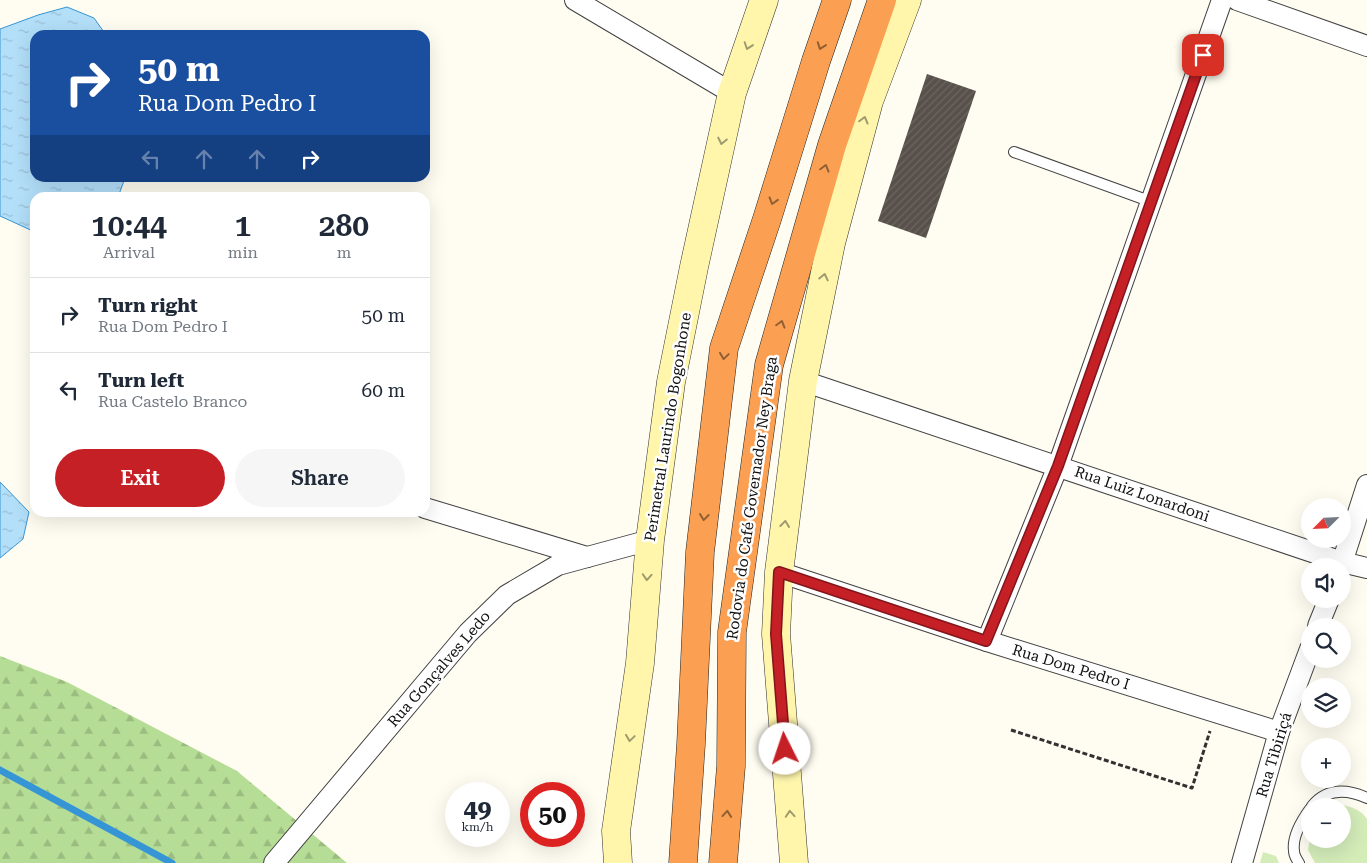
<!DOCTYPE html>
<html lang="en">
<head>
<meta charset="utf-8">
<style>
  body { margin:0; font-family:"Roboto Serif",serif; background:#f6f6f7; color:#1f2937; height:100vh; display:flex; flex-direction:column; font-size:19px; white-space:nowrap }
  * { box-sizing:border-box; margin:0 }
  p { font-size:16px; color:#747a83 }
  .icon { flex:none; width:28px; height:28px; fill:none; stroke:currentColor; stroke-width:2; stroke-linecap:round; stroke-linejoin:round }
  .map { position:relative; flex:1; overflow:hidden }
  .side { position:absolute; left:30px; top:192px; width:400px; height:325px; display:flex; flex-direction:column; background:#fff; border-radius:15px; box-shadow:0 5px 20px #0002 }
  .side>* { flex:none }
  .guide { position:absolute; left:30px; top:30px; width:400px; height:152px; border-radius:15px; box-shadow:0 5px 20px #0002; background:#1a4fa0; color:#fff; overflow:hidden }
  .needle { width:32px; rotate:246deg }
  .tools { position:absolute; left:1301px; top:498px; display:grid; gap:10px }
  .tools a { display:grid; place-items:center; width:50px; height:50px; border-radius:50%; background:#fff; box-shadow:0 5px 20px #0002; font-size:25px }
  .speed { position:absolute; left:445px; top:782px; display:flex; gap:10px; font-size:25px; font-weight:700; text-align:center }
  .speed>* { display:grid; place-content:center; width:65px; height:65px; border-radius:50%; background:#fff; box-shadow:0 5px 20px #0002; line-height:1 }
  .speed small { font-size:12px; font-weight:400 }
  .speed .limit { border:8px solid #d22; background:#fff; color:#111 }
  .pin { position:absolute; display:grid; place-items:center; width:42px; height:42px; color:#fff; margin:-21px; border-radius:10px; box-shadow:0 2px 8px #0006 }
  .me { position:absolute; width:55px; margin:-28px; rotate:356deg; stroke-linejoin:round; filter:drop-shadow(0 0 4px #0008) }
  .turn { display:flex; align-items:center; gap:18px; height:105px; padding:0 25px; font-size:22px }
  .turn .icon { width:65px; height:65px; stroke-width:2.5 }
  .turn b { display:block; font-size:35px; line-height:42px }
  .lanes { display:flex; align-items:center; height:48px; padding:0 25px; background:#0003; justify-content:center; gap:25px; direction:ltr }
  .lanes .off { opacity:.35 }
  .eta { display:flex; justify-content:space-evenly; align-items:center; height:85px; text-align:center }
  .eta b { font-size:30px; font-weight:600; line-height:35px }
  .cta { display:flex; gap:10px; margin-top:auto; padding:10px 25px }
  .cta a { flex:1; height:58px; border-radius:30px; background:#c62027; color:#fff; font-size:20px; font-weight:600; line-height:58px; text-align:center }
  .cta a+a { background:#f6f6f7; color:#1f2937 }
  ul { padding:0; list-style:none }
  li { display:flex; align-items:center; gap:15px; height:75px; padding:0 25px; border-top:1px solid #e0e1e3 }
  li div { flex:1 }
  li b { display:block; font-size:19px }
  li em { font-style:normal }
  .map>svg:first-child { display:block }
  .grass { fill:#d3ecb8 }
  .forest { fill:url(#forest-firs) }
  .water { fill:url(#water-ripples); stroke:#3695d4 }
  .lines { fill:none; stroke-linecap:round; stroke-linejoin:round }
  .stream { stroke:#3695d4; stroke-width:7 }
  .building { fill:url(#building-hatch) }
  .lane-casing { stroke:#424242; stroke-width:12 }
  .street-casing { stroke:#424242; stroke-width:22 }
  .secondary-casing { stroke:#313131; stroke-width:29 }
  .highway-casing { stroke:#202020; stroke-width:29 }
  .path { stroke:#313131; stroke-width:3; stroke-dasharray:5 2.5; stroke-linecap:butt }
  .lane { stroke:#fff; stroke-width:10 }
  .street { stroke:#fff; stroke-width:20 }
  .secondary { stroke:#fff6ac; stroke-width:28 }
  .highway { stroke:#fba053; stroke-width:28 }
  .oneway { stroke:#9f9a6d }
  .oneway2 { stroke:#915f34 }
  .route-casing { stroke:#811519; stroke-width:12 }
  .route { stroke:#c62027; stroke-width:9 }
  .labels { text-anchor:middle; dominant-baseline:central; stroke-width:5; stroke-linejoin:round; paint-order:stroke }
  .street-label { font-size:15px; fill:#0f0f0f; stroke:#fff }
</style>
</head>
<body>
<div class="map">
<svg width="1367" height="863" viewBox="0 0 1367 863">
  <defs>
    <pattern id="forest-firs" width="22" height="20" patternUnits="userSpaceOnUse" patternTransform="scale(1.25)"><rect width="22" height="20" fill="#b6dd96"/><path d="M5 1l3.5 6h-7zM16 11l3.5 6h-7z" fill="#9bbc80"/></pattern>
    <pattern id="water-ripples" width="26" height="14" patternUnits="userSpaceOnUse" patternTransform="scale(1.25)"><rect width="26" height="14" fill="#b3dff9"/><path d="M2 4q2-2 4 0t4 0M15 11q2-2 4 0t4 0" fill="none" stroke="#99bed4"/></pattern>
    <pattern id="building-hatch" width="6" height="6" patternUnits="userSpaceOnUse" patternTransform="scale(1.25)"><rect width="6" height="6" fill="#58504b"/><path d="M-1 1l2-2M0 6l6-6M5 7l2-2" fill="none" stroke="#6b6561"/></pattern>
  </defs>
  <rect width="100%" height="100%" fill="#fffcf1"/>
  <!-- grass -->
  <g class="grass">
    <path d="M 1342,805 C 1353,807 1361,810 1367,819 L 1367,863 L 1315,863 L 1308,850 L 1310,838 L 1342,839 L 1342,806 L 1335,806 Z"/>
    <path d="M 1263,852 L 1276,856 L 1279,863 L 1260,863 Z"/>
  </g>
  <!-- forest -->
  <path class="forest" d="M 0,656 L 67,682 L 237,771 L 347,863 L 0,863 Z"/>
  <!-- water -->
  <g class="water">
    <path d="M 67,7 L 94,18 L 106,35 L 35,35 L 35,178 L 125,178 L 118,197 L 35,198 L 35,232 L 0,216 L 0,29 L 38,15 Z"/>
    <path d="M 0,482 L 29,512 L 23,539 L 0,558 Z"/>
  </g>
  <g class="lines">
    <!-- stream -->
    <path class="stream" d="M 0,770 L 172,863"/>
  </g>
  <!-- building -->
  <path class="building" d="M 927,74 L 976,91 L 926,238 L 878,221 Z"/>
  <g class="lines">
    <defs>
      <g id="lane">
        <path d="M 1014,152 L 1152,202"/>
        <path d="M 1312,806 C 1327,788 1347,789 1367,798"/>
        <path d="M 1299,863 C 1297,860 1294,855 1294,851 C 1292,837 1302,820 1310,809"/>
      </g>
      <g id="street">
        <path d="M 575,0 L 732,93"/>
        <path d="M 1237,0 L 1367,46"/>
        <path d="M 803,381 L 1342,562 L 1367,568"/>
        <path d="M 425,508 L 587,557"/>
        <path d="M 1341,566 L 1367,485"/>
        <path d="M 779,572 L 987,641 L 1279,732"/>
        <path d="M 1318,626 L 1329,599"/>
        <path d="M 987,641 L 1058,466 L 1222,0"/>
        <path d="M 274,863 L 468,633 L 507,595 L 558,565 L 650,540"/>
        <path d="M 1242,863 L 1279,732 L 1310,649"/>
      </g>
      <g id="secondary">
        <path d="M 618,863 L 616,831 L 640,663 L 650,540 L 671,382 L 694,267 L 732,93 L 764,0"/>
        <path d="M 794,863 L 776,634 L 779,572 L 803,381 L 831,243 L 869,101 L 907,0"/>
      </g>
      <g id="highway">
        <path d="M 683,863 L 691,744 L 700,552 L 724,348 L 767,219 L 816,61 L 837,0"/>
        <path d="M 723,863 L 731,766 L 732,632 L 769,365 L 832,145 L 882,0"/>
      </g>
    </defs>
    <!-- lane casing -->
    <use href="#lane" class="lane-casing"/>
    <!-- street casing -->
    <use href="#street" class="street-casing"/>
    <!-- secondary casing -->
    <use href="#secondary" class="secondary-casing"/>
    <!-- highway casing -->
    <use href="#highway" class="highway-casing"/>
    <!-- path -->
    <path class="path" d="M 1011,730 L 1192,788 L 1210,731"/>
    <!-- lane -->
    <use href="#lane" class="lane"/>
    <!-- street -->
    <use href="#street" class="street"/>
    <!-- secondary -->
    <use href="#secondary" class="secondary"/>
    <!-- highway -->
    <use href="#highway" class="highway"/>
  </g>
  <!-- one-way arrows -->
  <defs><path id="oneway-chevron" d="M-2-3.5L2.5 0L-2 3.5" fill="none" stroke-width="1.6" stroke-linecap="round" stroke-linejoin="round" transform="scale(1.25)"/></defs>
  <g class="oneway">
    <use href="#oneway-chevron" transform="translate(748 46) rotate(109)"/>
    <use href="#oneway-chevron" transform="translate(864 120) rotate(-75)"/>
    <use href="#oneway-chevron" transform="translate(722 141) rotate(102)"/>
    <use href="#oneway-chevron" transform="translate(824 277) rotate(-78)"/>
    <use href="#oneway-chevron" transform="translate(785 524) rotate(-83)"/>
    <use href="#oneway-chevron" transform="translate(647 577) rotate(94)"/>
    <use href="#oneway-chevron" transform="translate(630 738) rotate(98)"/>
    <use href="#oneway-chevron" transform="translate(790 814) rotate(-94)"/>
  </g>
  <g class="oneway2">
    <use href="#oneway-chevron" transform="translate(821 46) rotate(110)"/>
    <use href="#oneway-chevron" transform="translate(825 168) rotate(-74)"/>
    <use href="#oneway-chevron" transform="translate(773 201) rotate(107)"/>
    <use href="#oneway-chevron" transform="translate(781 324) rotate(-74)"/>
    <use href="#oneway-chevron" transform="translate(724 356) rotate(98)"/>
    <use href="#oneway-chevron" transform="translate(704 517) rotate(97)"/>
    <use href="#oneway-chevron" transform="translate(727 814) rotate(-85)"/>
  </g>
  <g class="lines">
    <defs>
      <path id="route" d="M 785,749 L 776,634 L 779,572 L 986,641 L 1058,466 L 1203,55"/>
    </defs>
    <!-- route casing -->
    <use href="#route" class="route-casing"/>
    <!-- route -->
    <use href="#route" class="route"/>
  </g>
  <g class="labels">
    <!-- street labels -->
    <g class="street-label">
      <text transform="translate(668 427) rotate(-81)">Perimetral Laurindo Bogonhone</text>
      <text transform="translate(1142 494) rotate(19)">Rua Luiz Lonardoni</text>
      <text transform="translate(752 498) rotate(-82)">Rodovia do Café Governador Ney Braga</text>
      <text transform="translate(1071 667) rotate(17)">Rua Dom Pedro I</text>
      <text transform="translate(439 669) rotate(-49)">Rua Gonçalves Ledo</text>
      <text transform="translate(1274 755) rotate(-73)">Rua Tibiriçá</text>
    </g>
  </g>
</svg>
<div class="tools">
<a><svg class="needle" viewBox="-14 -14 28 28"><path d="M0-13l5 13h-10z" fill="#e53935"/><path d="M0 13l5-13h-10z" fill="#747a83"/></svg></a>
<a><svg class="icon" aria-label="sound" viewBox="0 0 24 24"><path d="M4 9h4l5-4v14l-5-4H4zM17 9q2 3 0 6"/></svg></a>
<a><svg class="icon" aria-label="search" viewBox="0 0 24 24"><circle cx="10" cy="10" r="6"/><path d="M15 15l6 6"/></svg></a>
<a><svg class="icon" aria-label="layers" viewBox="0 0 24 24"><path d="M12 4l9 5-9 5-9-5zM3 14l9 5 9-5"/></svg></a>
<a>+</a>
<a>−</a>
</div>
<div class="speed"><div>49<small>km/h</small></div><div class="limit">50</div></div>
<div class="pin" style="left:1203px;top:55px;background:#d93025"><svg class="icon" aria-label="arrive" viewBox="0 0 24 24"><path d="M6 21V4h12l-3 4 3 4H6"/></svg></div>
<svg class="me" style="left:785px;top:749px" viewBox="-20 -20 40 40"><circle r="19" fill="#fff"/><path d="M0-13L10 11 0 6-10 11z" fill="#c62027"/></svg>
<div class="guide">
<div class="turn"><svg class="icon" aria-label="right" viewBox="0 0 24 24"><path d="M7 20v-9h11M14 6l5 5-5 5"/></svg><div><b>50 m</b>Rua Dom Pedro I</div></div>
<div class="lanes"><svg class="icon off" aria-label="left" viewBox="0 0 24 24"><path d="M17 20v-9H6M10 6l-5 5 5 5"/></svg><svg class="icon off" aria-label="ahead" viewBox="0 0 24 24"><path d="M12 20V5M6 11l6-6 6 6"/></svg><svg class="icon off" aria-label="ahead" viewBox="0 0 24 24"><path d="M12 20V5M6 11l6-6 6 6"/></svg><svg class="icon" aria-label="right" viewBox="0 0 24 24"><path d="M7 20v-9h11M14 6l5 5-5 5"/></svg></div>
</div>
<section class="side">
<div class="eta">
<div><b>10:44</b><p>Arrival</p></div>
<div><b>1</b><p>min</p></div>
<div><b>280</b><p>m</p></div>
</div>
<ul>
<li><svg class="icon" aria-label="right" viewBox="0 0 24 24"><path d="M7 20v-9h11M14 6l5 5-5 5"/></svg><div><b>Turn right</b><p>Rua Dom Pedro I</p></div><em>50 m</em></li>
<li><svg class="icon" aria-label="left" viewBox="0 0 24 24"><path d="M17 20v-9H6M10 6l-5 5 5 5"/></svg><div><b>Turn left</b><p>Rua Castelo Branco</p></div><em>60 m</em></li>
</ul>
<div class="cta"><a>Exit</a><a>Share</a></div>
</section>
</div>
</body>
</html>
